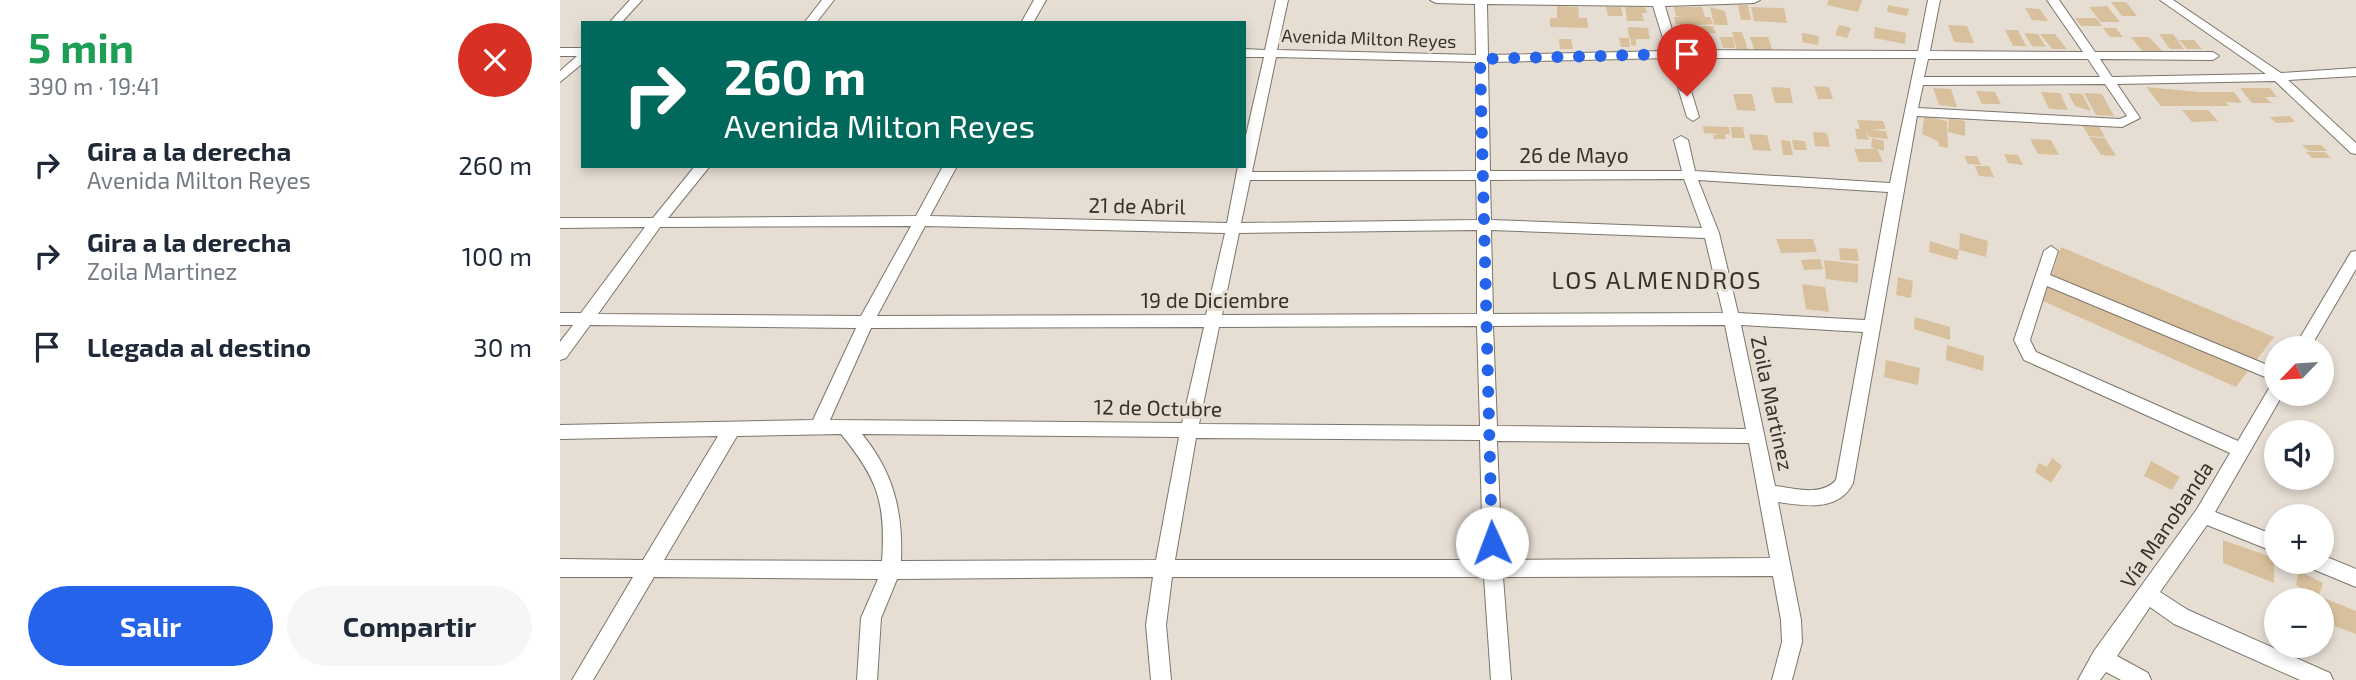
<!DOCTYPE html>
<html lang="es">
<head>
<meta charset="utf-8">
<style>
  body { margin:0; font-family:"Exo 2",sans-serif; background:#f6f6f7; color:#1f2937; height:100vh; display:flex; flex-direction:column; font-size:26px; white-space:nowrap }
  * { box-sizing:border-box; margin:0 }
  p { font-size:23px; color:#747a83 }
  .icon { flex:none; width:38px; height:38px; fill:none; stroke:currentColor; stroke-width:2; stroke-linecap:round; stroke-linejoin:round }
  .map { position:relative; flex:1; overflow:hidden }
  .sheet { display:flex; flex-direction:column; background:#fff; width:560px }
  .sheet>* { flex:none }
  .top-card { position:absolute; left:21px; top:21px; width:665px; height:147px; border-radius:0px; box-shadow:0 4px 10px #0003; background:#00695c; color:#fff; overflow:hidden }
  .needle { width:46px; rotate:245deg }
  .fabs { position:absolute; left:1704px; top:336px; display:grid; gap:14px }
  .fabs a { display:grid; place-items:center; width:70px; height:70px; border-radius:50%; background:#fff; box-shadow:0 4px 10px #0003; font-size:35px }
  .pin { position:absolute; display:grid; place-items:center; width:60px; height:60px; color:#fff; margin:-72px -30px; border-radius:50% 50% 50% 0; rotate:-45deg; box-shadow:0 0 7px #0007 }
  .pin .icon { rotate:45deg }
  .me { position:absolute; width:77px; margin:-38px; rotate:358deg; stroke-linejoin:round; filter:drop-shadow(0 0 5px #0008) }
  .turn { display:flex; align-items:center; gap:24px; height:147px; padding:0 28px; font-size:32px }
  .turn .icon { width:91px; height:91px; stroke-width:2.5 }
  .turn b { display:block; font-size:49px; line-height:60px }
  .round { display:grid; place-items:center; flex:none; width:74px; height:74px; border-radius:37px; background:#f6f6f7 }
  .head { display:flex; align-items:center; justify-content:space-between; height:119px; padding:0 28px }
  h1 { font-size:42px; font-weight:700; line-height:52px; color:#1e9e55 }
  .cta { display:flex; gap:14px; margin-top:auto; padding:14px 28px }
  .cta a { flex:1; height:80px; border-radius:42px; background:#2563eb; color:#fff; font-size:28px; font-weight:700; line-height:80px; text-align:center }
  .cta a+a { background:#f6f6f7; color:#1f2937 }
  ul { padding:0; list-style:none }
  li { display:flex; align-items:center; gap:21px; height:91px; padding:0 28px }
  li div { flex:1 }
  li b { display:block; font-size:26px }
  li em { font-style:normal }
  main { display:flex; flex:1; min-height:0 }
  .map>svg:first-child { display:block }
  .building { fill:#d8c09c }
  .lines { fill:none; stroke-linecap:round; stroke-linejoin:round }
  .minor-casing { stroke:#7c756b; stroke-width:2 }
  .minor { fill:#fff; fill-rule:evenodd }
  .route { stroke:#2563eb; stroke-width:12; stroke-dasharray:0 21.6 }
  .labels { text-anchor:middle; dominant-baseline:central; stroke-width:6; stroke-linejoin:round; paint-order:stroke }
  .far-street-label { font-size:18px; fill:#36332e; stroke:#e6ded3 }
  .street-label { font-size:21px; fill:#36332e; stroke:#e6ded3 }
  .quarter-label { font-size:24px; letter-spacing:2px; fill:#36332e; stroke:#e6ded3 }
</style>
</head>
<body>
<main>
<section class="sheet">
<div class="head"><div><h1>5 min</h1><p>390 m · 19:41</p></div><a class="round" style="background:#d93025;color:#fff"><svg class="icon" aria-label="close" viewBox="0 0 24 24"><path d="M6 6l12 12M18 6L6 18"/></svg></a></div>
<ul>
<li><svg class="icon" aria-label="right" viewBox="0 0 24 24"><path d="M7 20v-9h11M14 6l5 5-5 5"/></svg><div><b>Gira a la derecha</b><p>Avenida Milton Reyes</p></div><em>260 m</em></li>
<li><svg class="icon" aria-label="right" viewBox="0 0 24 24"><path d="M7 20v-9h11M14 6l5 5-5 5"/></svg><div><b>Gira a la derecha</b><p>Zoila Martinez</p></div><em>100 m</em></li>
<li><svg class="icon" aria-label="arrive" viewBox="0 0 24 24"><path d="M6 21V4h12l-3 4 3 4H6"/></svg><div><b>Llegada al destino</b></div><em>30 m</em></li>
</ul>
<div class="cta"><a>Salir</a><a>Compartir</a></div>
</section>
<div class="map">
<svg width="1796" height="680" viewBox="0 0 1796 680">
  <rect width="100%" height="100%" fill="#e6ded3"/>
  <!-- building -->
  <g class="building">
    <path d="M 1269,0 L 1302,0 L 1298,12 L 1267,5 Z"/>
    <path d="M 1551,2 L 1566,2 L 1577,16 L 1562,16 Z"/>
    <path d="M 1178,5 L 1188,5 L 1191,20 L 1181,20 Z"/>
    <path d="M 1328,5 L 1349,9 L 1347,16 L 1327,12 Z"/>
    <path d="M 997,6 L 1018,7 L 1019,18 L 1027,18 L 1028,28 L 990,27 L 990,18 L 997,18 Z"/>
    <path d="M 1547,6 L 1560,22 L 1541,22 L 1529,7 Z"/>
    <path d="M 1046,7 L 1061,7 L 1063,16 L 1048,16 Z"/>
    <path d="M 1065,7 L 1085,7 L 1087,13 L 1082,13 L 1084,21 L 1067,21 Z"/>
    <path d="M 1114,7 L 1142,7 L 1145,17 L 1150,17 L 1153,24 L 1126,26 L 1153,26 L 1156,33 L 1140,33 L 1142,40 L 1126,39 L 1123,25 L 1116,24 L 1114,17 L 1124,16 L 1116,16 Z"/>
    <path d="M 1150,7 L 1165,11 L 1168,25 L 1154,25 Z"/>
    <path d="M 1191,7 L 1224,8 L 1227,23 L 1194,21 Z"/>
    <path d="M 1465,8 L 1480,9 L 1488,21 L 1472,20 Z"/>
    <path d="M 1515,18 L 1536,18 L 1542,26 L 1521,26 Z"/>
    <path d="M 1279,25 L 1291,28 L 1287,38 L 1275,35 Z"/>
    <path d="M 1388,25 L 1407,26 L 1414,43 L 1394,42 Z"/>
    <path d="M 1068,27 L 1088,28 L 1090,39 L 1076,39 L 1076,46 L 1071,45 L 1071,39 L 1069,38 L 1070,47 L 1061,47 L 1059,38 L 1069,38 Z"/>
    <path d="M 1315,27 L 1346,33 L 1345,44 L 1314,38 Z"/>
    <path d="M 1543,28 L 1556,28 L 1563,37 L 1550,37 Z"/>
    <path d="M 1445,30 L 1458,30 L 1466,46 L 1453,46 Z"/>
    <path d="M 1172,32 L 1182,32 L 1188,50 L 1177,50 Z"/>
    <path d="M 1242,33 L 1259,36 L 1258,45 L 1242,42 Z"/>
    <path d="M 1464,33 L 1478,34 L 1486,47 L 1472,46 Z"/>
    <path d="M 1480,34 L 1495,34 L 1507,49 L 1492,49 Z"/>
    <path d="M 1599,34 L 1613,34 L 1624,49 L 1610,49 Z"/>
    <path d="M 1160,37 L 1173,37 L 1175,48 L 1163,48 Z"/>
    <path d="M 1190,37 L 1208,37 L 1213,52 L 1195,52 Z"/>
    <path d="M 1571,37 L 1589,37 L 1602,51 L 1583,52 Z"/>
    <path d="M 999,39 L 1011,39 L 1013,49 L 1000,49 Z"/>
    <path d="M 1619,40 L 1634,40 L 1642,49 L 1627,49 Z"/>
    <path d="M 1119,41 L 1151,41 L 1153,51 L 1121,51 Z"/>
    <path d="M 1254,86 L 1269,87 L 1273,99 L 1258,99 Z"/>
    <path d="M 1211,87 L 1230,88 L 1233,103 L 1215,103 Z"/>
    <path d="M 1586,87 L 1639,92 L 1674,92 L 1682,103 L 1665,102 L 1669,106 L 1601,106 Z"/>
    <path d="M 1373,88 L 1391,89 L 1397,107 L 1379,105 Z"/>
    <path d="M 1680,88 L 1710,88 L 1717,97 L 1705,97 L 1712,103 L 1692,103 Z"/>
    <path d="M 1416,91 L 1435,92 L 1441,104 L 1422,104 Z"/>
    <path d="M 1481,92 L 1500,93 L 1508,110 L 1489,109 Z"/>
    <path d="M 1508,93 L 1522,94 L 1531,111 L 1515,106 Z"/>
    <path d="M 1524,93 L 1542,94 L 1554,116 L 1536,115 Z"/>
    <path d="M 1173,94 L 1192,94 L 1196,111 L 1177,110 Z"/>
    <path d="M 1622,110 L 1648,110 L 1658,121 L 1632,122 Z"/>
    <path d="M 1364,116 L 1387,121 L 1388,148 L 1379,146 L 1378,141 L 1362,134 Z"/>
    <path d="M 1730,116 L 1735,122 L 1716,123 L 1710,117 Z"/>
    <path d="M 1389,118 L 1405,121 L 1405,136 L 1388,132 Z"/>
    <path d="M 1297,120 L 1323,121 L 1326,129 L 1310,130 L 1326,131 L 1328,139 L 1309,137 L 1305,129 L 1309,140 L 1297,139 L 1295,129 L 1300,129 Z"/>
    <path d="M 1522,125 L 1539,126 L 1545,137 L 1529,136 Z"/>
    <path d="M 1143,126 L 1169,127 L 1170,134 L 1165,134 L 1166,139 L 1154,139 L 1153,135 L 1160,134 L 1144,133 Z"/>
    <path d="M 1171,127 L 1183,127 L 1185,138 L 1172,138 Z"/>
    <path d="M 1253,132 L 1267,133 L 1270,147 L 1255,146 Z"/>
    <path d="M 1189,134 L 1207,135 L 1211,151 L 1193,150 Z"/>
    <path d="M 1529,137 L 1545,138 L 1556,156 L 1541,155 Z"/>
    <path d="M 1312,138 L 1324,141 L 1324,151 L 1317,149 L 1323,162 L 1299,162 L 1294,149 L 1317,149 L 1311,148 Z"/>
    <path d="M 1470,139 L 1491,140 L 1499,155 L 1478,154 Z"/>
    <path d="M 1221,140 L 1230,141 L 1233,155 L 1223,155 Z"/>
    <path d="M 1232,140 L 1245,141 L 1247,150 L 1234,150 Z"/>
    <path d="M 1742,145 L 1761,145 L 1767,151 L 1749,151 Z"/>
    <path d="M 1746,152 L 1765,152 L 1771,158 L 1752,158 Z"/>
    <path d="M 1444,154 L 1458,155 L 1463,165 L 1448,163 Z"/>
    <path d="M 1404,156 L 1417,156 L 1421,165 L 1408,164 Z"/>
    <path d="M 1415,166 L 1429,166 L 1434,177 L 1419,176 Z"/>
    <path d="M 1400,233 L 1428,241 L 1426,257 L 1399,250 L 1397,260 L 1369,252 L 1370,241 L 1399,250 Z"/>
    <path d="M 1216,239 L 1253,239 L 1257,252 L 1221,253 Z"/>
    <path d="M 1501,247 L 1714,337 L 1676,387 L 1483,301 Z"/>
    <path d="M 1279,248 L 1297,249 L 1299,261 L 1280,260 Z"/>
    <path d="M 1260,259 L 1263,269 L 1244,270 L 1241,260 Z"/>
    <path d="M 1264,260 L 1298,264 L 1298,283 L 1266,279 Z"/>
    <path d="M 1338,277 L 1353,281 L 1351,298 L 1336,295 Z"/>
    <path d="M 1242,284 L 1265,287 L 1269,312 L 1246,309 Z"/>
    <path d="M 1355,317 L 1390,327 L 1390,340 L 1354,329 Z"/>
    <path d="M 1387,345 L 1424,356 L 1423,371 L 1386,360 Z"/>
    <path d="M 1326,360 L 1360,368 L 1358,385 L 1324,377 Z"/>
    <path d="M 1492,458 L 1502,466 L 1491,483 L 1475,472 L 1479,463 L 1487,467 Z"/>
    <path d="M 1591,461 L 1620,477 L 1612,490 L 1584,476 Z"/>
    <path d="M 1663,540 L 1714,558 L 1714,583 L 1663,563 Z"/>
    <path d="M 1739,571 L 1763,583 L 1759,596 L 1796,611 L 1796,634 L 1762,621 L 1762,600 L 1736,585 Z"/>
  </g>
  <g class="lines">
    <defs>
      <g id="minor">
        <path d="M 70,0 L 82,0 L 61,23 L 49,23 Z"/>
        <path d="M 262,0 L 274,0 L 256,23 L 244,23 Z"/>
        <path d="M 474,0 L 486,0 L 473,23 L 461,23 Z"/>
        <path d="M 716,0 L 728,0 L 717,50 L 916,55 L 915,4 L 876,3 L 870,0 L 1200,0 L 1194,3 L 1105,6 L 1118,50 L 1358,51 L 1368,0 L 1380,0 L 1370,51 L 1523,52 L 1487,0 L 1499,0 L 1535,52 L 1653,52 L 1659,56 L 1653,60 L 1540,59 L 1552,77 L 1706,74 L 1600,0 L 1613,0 L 1721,73 L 1796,68 L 1796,76 L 1728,80 L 1796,143 L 1796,154 L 1791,153 L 1715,81 L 1557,84 L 1580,118 L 1562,127 L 1357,116 L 1293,483 C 1279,512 1244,506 1218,502 L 1241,620 L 1242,642 L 1232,680 L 1212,680 L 1222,642 L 1221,620 L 1213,576 L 943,577 L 951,680 L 931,680 L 924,577 L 612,577 L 606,625 L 611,680 L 591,680 L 586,625 L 593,577 L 337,579 L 321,618 L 317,680 L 297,680 L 301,618 L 318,579 L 94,577 L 33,680 L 12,680 L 73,577 L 0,577 L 0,559 L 83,560 L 158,436 L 0,439 L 0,425 L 253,420 L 296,328 L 30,325 L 6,358 L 0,360 L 0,342 L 13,325 L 0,325 L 0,313 L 21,313 L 85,227 L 0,228 L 0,218 L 93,218 L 135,166 L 150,166 L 108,218 L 356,216 L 383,166 L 397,166 L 370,216 L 667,223 L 678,166 L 684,166 L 684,144 L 704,57 L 684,57 L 684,49 L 705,50 ZM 927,4 L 1093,6 L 1107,51 L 928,55 ZM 716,57 L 916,62 L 916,171 L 692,172 ZM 1109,58 L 1127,117 L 1133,121 L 1139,117 L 1121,58 L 1356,58 L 1330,183 L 1135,171 L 1128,140 L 1121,136 L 1114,140 L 1122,171 L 930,171 L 928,62 ZM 1368,59 L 1528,59 L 1540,77 L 1364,77 ZM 1545,84 L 1567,116 L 1560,119 L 1358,108 L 1363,85 ZM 1124,179 L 1142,228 L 931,220 L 930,180 ZM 690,180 L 916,180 L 917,220 L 681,223 ZM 1138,180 L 1328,192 L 1305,320 L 1178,313 L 1159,233 ZM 351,226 L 301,316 L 38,314 L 100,227 ZM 365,226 L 665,233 L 646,315 L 317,316 ZM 917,230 L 917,314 L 662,315 L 679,233 ZM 931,230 L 1145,238 L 1163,313 L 933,314 ZM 1165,325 L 1186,429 L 937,426 L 933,326 ZM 1181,325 L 1303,332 L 1276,480 C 1261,497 1234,488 1215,486 ZM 917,326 L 920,426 L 639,424 L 659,327 ZM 644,327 L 622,423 L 270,420 L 311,328 ZM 281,434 C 318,479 326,503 322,561 L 104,560 L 177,436 ZM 302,434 L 619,437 L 596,560 L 341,561 C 343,512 334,473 302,434 ZM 636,438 L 920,440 L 923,560 L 615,560 ZM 937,441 L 1189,443 L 1210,558 L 942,560 Z"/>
        <path d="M 0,48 L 23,48 L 23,63 L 0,82 L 0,71 L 17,56 L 0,56 Z"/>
        <path d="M 1491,246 L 1498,251 L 1490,275 L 1717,369 L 1717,382 L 1487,286 L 1470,340 L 1476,352 L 1678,441 L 1711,385 L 1717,384 L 1717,394 L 1723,394 L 1655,512 L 1717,536 L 1717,553 L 1647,525 L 1600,592 L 1628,610 L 1770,673 L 1773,680 L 1740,680 L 1614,624 L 1590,607 L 1557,656 L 1588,673 L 1591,680 L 1561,680 L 1546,672 L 1540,680 L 1518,680 L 1534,651 L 1637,509 L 1670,453 L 1464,360 L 1454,340 L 1484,251 Z"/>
        <path d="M 1796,251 L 1796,269 L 1750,348 L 1734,348 L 1791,252 Z"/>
        <path d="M 1762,555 L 1796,569 L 1796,587 L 1750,568 L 1748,562 L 1762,562 Z"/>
      </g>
    </defs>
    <!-- minor casing -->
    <use href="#minor" class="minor-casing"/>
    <!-- minor -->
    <use href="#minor" class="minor"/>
  </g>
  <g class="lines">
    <!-- route -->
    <path class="route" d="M 932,543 L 920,59 L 1115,54 L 1127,96"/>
  </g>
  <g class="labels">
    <!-- far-street labels -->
    <g class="far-street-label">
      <text transform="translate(809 38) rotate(2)">Avenida Milton Reyes</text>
    </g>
    <!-- street labels -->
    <g class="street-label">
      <text x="1014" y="154">26 de Mayo</text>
      <text transform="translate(577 205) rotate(1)">21 de Abril</text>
      <text x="655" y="299">19 de Diciembre</text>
      <text transform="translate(1213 403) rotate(78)">Zoila Martinez</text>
      <text transform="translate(598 407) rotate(1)">12 de Octubre</text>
      <text transform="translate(1606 524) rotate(-56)">Vía Manobanda</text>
    </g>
    <!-- quarter labels -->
    <g class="quarter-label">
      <text x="1097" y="279">LOS ALMENDROS</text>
    </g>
  </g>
</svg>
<div class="fabs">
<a><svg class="needle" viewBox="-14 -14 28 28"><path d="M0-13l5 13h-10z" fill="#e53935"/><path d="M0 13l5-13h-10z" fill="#747a83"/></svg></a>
<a><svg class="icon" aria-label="sound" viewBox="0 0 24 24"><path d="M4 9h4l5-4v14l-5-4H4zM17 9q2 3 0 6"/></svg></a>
<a>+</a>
<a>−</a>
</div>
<div class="pin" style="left:1127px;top:96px;background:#d93025"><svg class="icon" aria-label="arrive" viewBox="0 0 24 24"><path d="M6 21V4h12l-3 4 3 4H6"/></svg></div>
<svg class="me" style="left:932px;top:543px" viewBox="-20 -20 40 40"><circle r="19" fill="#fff"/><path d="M0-13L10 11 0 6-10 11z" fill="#2563eb"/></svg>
<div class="top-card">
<div class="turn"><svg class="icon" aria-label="right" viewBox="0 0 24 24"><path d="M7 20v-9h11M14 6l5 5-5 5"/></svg><div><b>260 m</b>Avenida Milton Reyes</div></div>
</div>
</div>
</main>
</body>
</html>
